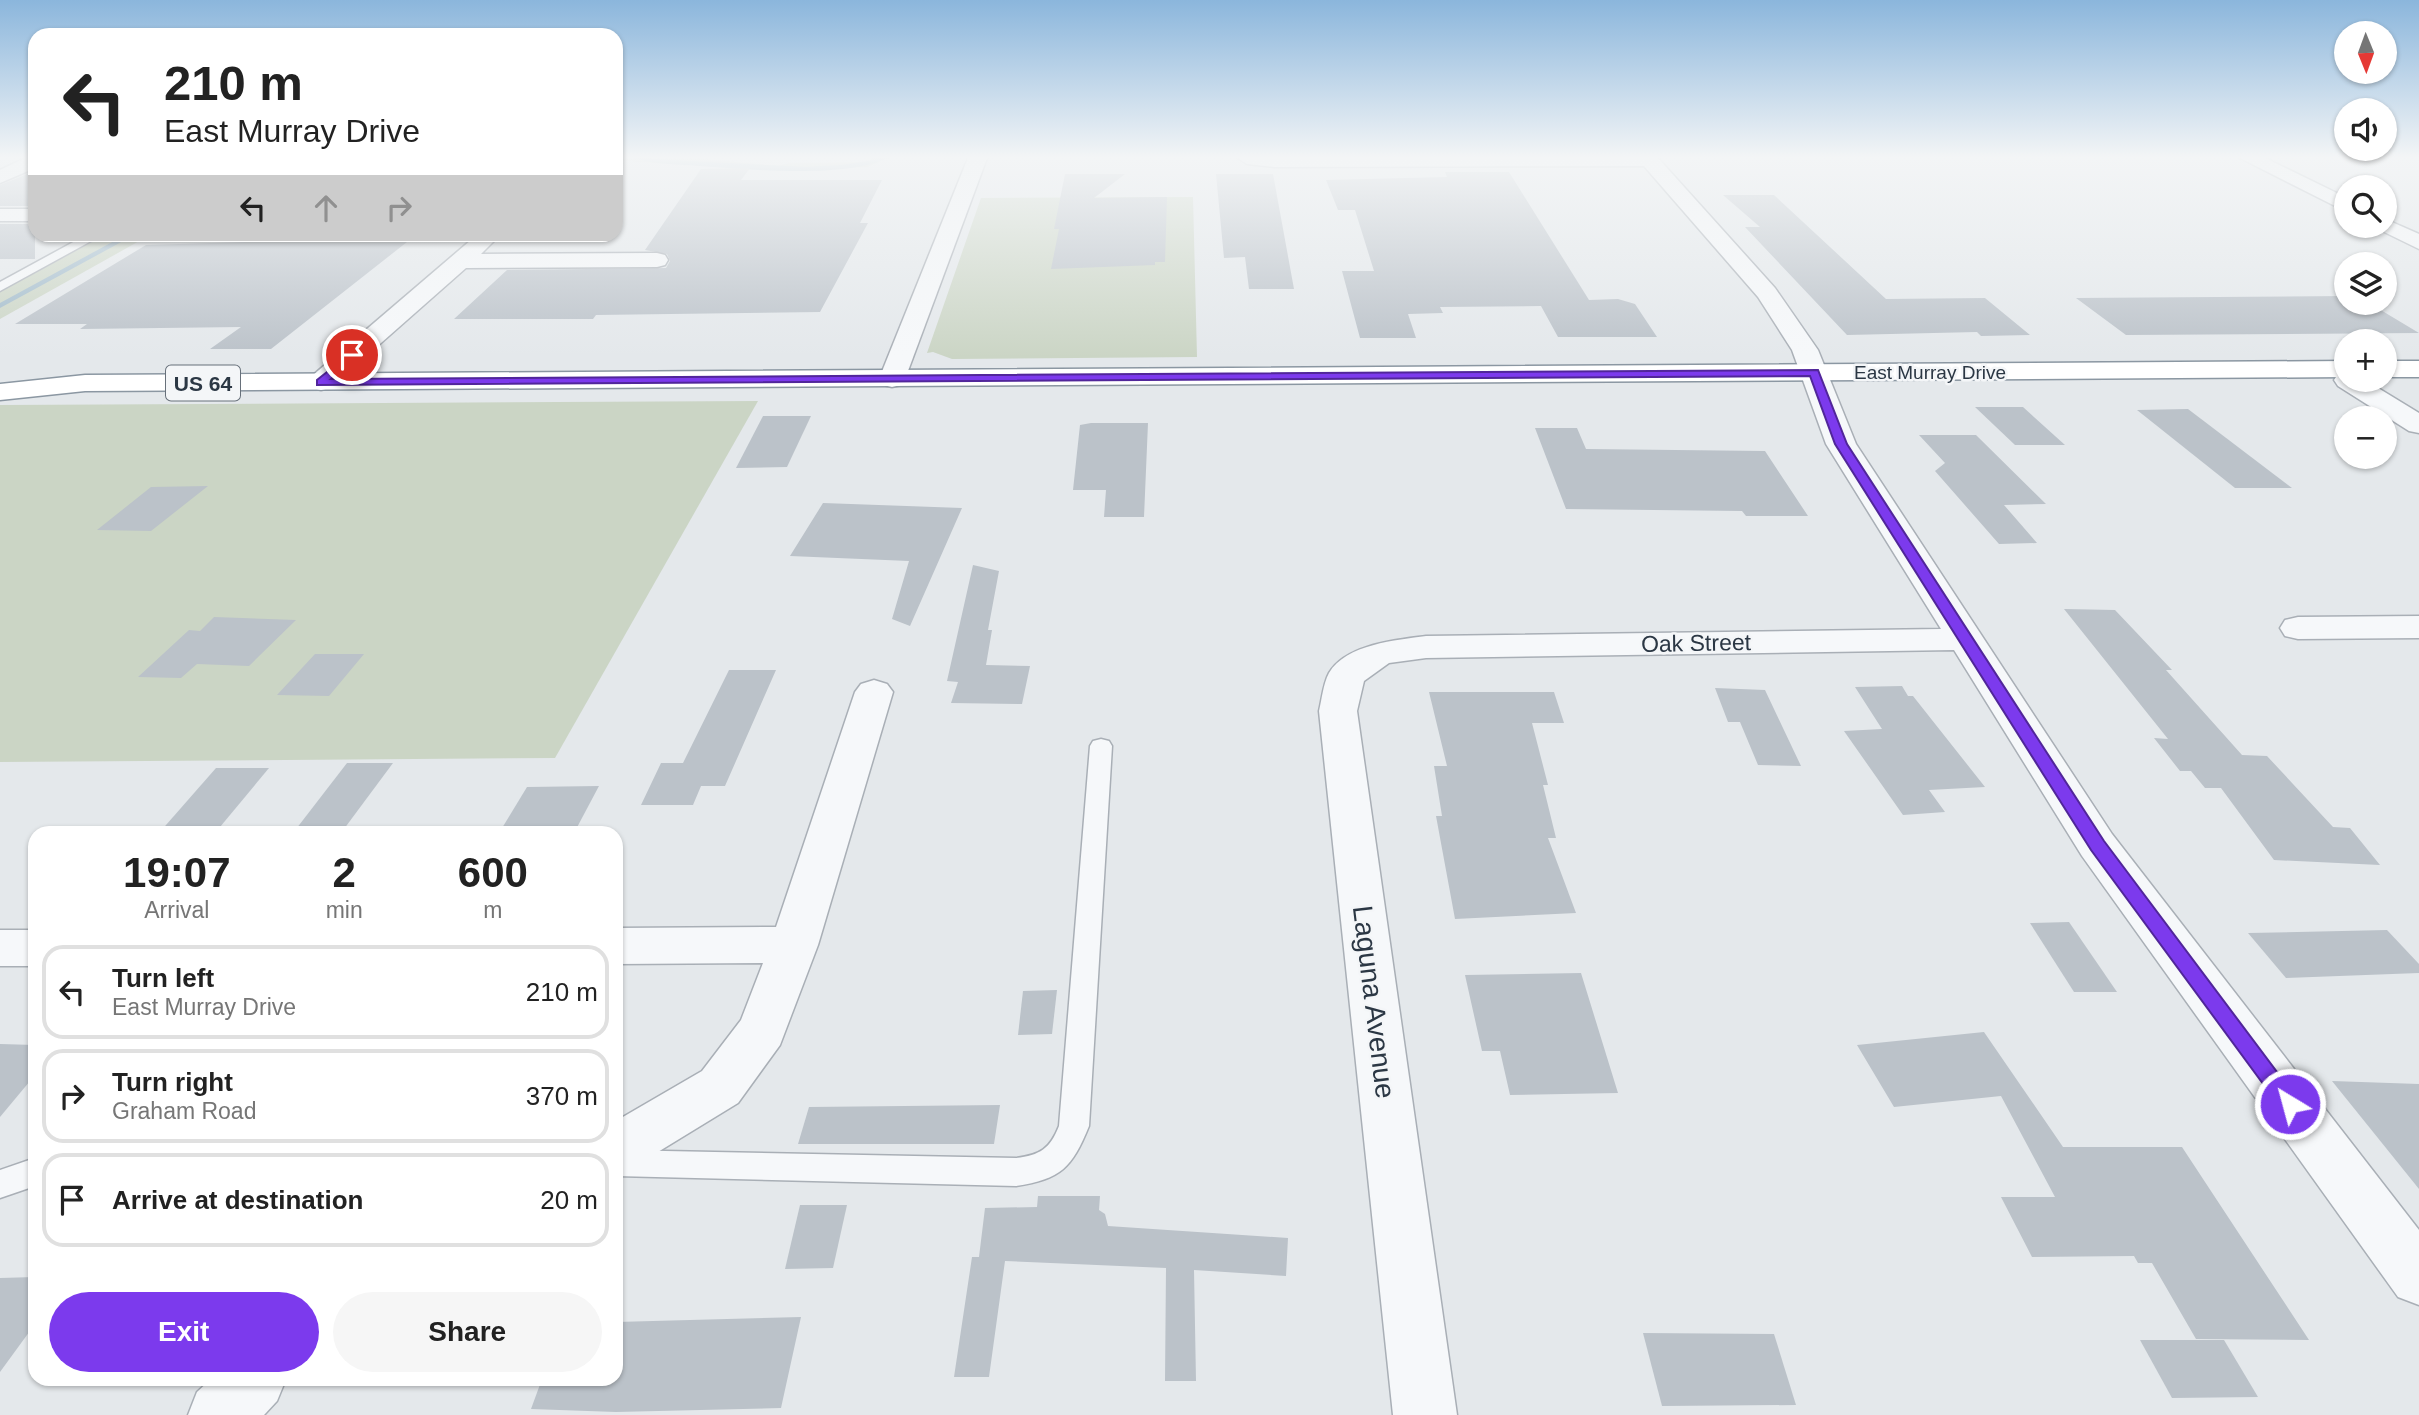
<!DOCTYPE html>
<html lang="en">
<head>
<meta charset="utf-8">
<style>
  body { margin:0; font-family:Helvetica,sans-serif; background:#f6f6f6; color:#222; height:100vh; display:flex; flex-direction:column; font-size:26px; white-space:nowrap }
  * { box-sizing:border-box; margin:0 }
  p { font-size:23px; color:#767676 }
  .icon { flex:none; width:38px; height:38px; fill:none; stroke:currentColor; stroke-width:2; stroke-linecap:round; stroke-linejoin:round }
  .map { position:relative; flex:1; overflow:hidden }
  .sheet { position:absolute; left:28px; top:826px; width:595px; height:560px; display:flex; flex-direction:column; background:#fff; border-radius:21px; box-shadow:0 2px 5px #0004 }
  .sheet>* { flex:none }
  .top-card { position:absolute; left:28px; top:28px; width:595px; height:214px; border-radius:21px; box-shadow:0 2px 5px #0004; background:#fff; color:#222; overflow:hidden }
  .needle { width:46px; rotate:179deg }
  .controls { position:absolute; left:2334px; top:21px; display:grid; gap:14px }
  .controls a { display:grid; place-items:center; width:63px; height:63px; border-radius:50%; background:#fff; box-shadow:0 2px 5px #0004; font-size:35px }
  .pin { position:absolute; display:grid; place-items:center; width:60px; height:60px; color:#fff; margin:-30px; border:4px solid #fff; border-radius:50%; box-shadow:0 2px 7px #0007 }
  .me { position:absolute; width:77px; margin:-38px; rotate:323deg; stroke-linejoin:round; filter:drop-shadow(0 0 5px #0008) }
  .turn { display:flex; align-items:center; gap:24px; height:147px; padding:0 21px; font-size:32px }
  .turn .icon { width:91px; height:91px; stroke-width:2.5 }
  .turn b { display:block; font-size:49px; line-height:60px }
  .lanes { display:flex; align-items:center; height:66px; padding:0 21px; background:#0003; justify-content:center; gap:35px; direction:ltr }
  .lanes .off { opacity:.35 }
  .eta { display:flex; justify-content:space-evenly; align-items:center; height:119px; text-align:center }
  .eta b { font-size:42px; font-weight:700; line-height:49px }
  .primary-button { display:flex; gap:14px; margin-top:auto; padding:14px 21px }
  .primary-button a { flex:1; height:80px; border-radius:42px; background:#7c3aed; color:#fff; font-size:28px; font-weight:700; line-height:80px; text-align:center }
  .primary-button a+a { background:#f6f6f6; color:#222 }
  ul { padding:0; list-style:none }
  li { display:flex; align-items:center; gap:21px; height:94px; margin:0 14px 10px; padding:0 7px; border:4px solid #e0e0e0; border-radius:21px }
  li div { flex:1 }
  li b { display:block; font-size:26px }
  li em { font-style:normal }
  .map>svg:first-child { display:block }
  .green { fill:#cbd5c5 }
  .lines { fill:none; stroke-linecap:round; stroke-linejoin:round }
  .stream { fill:#a0baca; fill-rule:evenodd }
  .building { fill:#bbc2c9 }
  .service-casing { stroke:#a9afb6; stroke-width:3 }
  .minor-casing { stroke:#a9afb6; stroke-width:3 }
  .trunk-casing { stroke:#8b97a2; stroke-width:3 }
  .service { fill:#f6f8fa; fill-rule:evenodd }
  .minor { fill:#f6f8fa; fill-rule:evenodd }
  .trunk { fill:#fff; fill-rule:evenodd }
  .route { fill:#7c3aed; stroke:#51269a; stroke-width:2 }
  .labels { text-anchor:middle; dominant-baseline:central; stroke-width:5; stroke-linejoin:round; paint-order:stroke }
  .far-street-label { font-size:19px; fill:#2b3744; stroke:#f4f6f8 }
  .shield { fill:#f4f6f8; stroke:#67707a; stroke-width:2 }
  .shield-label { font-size:21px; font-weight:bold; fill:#2b3744 }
  .street-label { font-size:23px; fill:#2b3744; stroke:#f4f6f8 }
  .near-street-label { font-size:28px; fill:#2b3744; stroke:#f4f6f8 }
</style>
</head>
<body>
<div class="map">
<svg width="2419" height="1415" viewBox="0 0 2419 1415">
  <rect width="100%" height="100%" fill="#e4e8eb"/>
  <!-- green -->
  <g class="green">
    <path d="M 873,158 L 889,158 L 867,167 L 763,169 L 637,162 L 616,159 L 706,159 L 777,166 L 790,163 L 866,162 Z"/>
    <path d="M 1193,197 L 1197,357 L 952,359 L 933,352 L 927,353 L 981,198 Z"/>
    <path d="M 105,235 L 150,235 L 0,319 L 0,292 Z"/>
    <path d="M 758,401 L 555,758 L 0,762 L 0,405 Z"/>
  </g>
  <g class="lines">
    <!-- stream -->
    <g class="stream">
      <path d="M 635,158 L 806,167 L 841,165 L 887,158 C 846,179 746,169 699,166 C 679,164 655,165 635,158 Z"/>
      <path d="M 127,234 L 136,234 L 0,308 L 0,303 Z"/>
    </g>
  </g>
  <!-- building -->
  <g class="building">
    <path d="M 750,168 L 741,180 L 882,180 L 860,223 L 868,223 L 820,312 L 596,315 L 593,319 L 454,319 L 507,270 L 666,268 L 670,261 L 667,254 L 645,250 L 701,169 Z"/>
    <path d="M 35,171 L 35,206 L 0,206 L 0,185 Z"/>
    <path d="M 1445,172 L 1509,172 L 1589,300 L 1618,299 L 1635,304 L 1657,337 L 1558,337 L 1541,306 L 1440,307 L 1443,313 L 1408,314 L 1416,338 L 1360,338 L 1342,271 L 1374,271 L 1355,210 L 1338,210 L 1326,180 L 1447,177 Z"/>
    <path d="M 1065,174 L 1125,174 L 1094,198 L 1167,197 L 1165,262 L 1155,262 L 1155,265 L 1051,269 L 1059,229 L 1054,229 Z"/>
    <path d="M 1216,174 L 1273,174 L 1294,289 L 1249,289 L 1245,257 L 1224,258 Z"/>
    <path d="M 1723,195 L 1774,195 L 1886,299 L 1985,298 L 2030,335 L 1981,336 L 1977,332 L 1847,335 L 1745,227 L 1760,227 Z"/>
    <rect x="0" y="224" width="35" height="35"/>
    <path d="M 245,242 L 407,242 L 271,349 L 210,349 L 241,327 L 80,329 L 87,324 L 15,324 L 146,245 Z"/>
    <path d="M 2347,296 L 2347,303 L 2369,303 L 2419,333 L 2126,335 L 2076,298 Z"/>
    <path d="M 1975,407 L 2023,407 L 2065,445 L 2015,445 Z"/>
    <path d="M 2188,409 L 2292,488 L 2235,488 L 2137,410 Z"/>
    <path d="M 763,416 L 811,416 L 787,467 L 736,468 Z"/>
    <path d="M 1091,423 L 1148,423 L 1144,517 L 1104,517 L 1106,490 L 1073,490 L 1080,425 Z"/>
    <path d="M 1535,428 L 1577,428 L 1586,449 L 1765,451 L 1808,516 L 1746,516 L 1742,511 L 1566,509 Z"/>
    <path d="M 1919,435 L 1976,435 L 2046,504 L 2004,505 L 2037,543 L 1999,544 L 1935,471 L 1945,463 Z"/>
    <path d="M 208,486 L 151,531 L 97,530 L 151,487 Z"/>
    <path d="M 823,503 L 962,508 L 910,626 L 892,619 L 909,561 L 790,556 Z"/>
    <path d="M 973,565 L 999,571 L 988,630 L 992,630 L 986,665 L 1030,666 L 1022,704 L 951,703 L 958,682 L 947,681 Z"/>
    <path d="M 2064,609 L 2115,610 L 2172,670 L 2166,670 L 2242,755 L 2267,756 L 2333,827 L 2350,828 L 2380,865 L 2274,860 L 2221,788 L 2205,788 L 2191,771 L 2180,771 L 2154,738 L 2168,739 Z"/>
    <path d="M 214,617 L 296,620 L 249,666 L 197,664 L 181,678 L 138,677 L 189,630 L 200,631 Z"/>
    <path d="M 315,654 L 364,654 L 329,696 L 277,695 Z"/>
    <path d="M 729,670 L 776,670 L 725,786 L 701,786 L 693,805 L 641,805 L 661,763 L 683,763 Z"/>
    <path d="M 1902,686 L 1908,696 L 1913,696 L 1985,787 L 1929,790 L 1945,812 L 1903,815 L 1844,731 L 1882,729 L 1855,687 Z"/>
    <path d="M 1715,688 L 1765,690 L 1801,766 L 1758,765 L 1740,722 L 1728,722 Z"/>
    <path d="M 1429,692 L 1554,692 L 1564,723 L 1532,723 L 1548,785 L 1543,785 L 1556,838 L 1548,838 L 1576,913 L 1455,919 L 1436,816 L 1442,816 L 1434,766 L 1447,766 Z"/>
    <path d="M 347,763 L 393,763 L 341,833 L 293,833 Z"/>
    <path d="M 216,768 L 269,768 L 215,833 L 159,833 Z"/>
    <path d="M 599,786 L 574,833 L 499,833 L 527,787 Z"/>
    <path d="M 2069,922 L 2117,992 L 2074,992 L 2030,923 Z"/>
    <path d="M 2387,930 L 2419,964 L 2419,973 L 2286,978 L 2248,933 Z"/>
    <path d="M 1581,973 L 1618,1093 L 1510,1095 L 1500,1051 L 1482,1051 L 1465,975 Z"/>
    <path d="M 1057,990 L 1052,1034 L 1018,1035 L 1023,991 Z"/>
    <path d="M 1984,1032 L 2063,1147 L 2182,1147 L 2309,1340 L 2196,1339 L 2152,1263 L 2138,1263 L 2134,1256 L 2032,1257 L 2001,1197 L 2055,1197 L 2001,1096 L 1894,1107 L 1857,1045 Z"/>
    <path d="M 0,1044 L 35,1045 L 35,1075 L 0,1117 Z"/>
    <path d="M 2332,1081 L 2419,1084 L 2419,1189 Z"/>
    <path d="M 1000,1105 L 994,1144 L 798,1144 L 809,1107 Z"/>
    <path d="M 1038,1196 L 1100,1196 L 1099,1210 L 1105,1214 L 1108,1226 L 1288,1238 L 1286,1276 L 1194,1270 L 1196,1381 L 1165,1381 L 1166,1268 L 1005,1261 L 989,1377 L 954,1377 L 972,1257 L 979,1257 L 985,1208 L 1037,1207 Z"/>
    <path d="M 800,1205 L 847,1205 L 833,1268 L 785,1269 Z"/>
    <path d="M 35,1277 L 35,1324 L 0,1372 L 0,1278 Z"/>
    <path d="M 801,1317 L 781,1408 L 616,1412 L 531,1409 L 542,1379 L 616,1379 L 616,1322 Z"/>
    <path d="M 1643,1333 L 1774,1334 L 1796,1405 L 1662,1406 Z"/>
    <path d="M 2140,1340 L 2224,1340 L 2258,1397 L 2172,1398 Z"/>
  </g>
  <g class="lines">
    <defs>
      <g id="service">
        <path d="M 88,234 L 104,234 L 0,291 L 0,282 Z"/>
        <path d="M 1101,739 L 1109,741 L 1112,746 L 1089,1126 C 1072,1168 1061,1179 1016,1186 L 616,1176 L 616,1150 L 1016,1158 C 1040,1155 1050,1149 1059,1126 L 1090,746 L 1093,741 Z"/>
        <path d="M 35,1158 L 35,1186 L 0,1198 L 0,1170 Z"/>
      </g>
      <g id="minor">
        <path d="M 25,158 L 35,158 L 35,168 L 0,183 L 0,170 Z"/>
        <path d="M 968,158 L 987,158 L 905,379 L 901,385 L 892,387 L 883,385 L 879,379 Z"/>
        <path d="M 1238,158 L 1658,158 L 1775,288 L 1818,350 L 1856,444 L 2112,834 L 2419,1230 L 2419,1305 L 2398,1297 L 2082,856 L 1954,650 L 1426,658 L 1389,663 L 1364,681 L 1357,711 L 1457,1415 L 1393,1415 L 1319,711 C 1322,699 1323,684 1329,673 C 1346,644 1397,640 1426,636 L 1941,629 L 1826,444 L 1792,350 L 1758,297 L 1644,166 L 1274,167 L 1247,164 Z"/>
        <path d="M 2240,158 L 2265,158 L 2347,198 L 2347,212 Z"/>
        <rect x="0" y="209" width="35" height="12"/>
        <path d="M 2385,219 L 2419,234 L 2419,249 L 2378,229 L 2375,226 L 2385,226 Z"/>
        <path d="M 478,234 L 501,234 L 481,254 L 657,253 L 665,255 L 668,260 L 665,265 L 657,267 L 466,268 L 330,388 L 321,390 L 312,388 L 308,382 L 312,376 Z"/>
        <path d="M 2347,372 L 2347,380 L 2365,380 L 2419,413 L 2419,433 L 2409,431 L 2338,386 L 2334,380 L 2338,374 Z"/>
        <path d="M 2419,616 L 2419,638 L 2298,639 L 2285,636 L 2280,628 L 2285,620 L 2298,617 Z"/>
        <path d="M 874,680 L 887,684 L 893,692 L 818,945 L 780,1045 L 738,1103 L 635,1166 L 616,1173 L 616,1121 L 702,1071 L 741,1020 L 763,963 L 616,964 L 616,928 L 776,927 L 855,692 L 861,684 Z"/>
        <rect x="0" y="930" width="35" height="36"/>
        <path d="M 211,1379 L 286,1379 L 277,1401 L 264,1415 L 188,1415 L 197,1392 Z"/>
      </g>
      <g id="trunk">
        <path d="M 2347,361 L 2347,377 L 85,391 L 0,400 L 0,384 L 85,375 Z"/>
        <rect x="2385" y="361" width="34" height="16"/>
      </g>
    </defs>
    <!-- service casing -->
    <use href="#service" class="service-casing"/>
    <!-- minor casing -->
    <use href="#minor" class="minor-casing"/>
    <!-- trunk casing -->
    <use href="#trunk" class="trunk-casing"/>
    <!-- service -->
    <use href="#service" class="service"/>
    <!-- minor -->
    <use href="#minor" class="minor"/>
    <!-- trunk -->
    <use href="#trunk" class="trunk"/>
  </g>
  <!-- sky -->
  <linearGradient id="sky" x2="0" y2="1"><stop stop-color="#8bb6dc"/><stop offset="0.44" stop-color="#f3f5f6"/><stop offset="1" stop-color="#f3f5f6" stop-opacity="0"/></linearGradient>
  <rect width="2419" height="357" fill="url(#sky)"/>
  <!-- route -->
  <path class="route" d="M 352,352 L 356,353 L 356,358 L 331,379 L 1818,370 L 1847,444 L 2104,841 L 2301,1104 L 2298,1111 L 2290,1114 L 2283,1111 L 2091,850 L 1835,444 L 1810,376 L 317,385 L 317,380 Z"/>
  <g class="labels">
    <!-- far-street labels -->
    <g class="far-street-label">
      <text x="1930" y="372">East Murray Drive</text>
    </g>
    <!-- shield labels -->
    <rect class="shield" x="166" y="365.5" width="74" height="35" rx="5"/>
    <g class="shield-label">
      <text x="203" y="383">US 64</text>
    </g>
    <!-- street labels -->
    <g class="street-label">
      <text transform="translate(1696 643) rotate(-1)">Oak Street</text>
    </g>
    <!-- near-street labels -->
    <g class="near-street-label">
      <text transform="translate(1374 1002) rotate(83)">Laguna Avenue</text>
    </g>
  </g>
</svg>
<div class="controls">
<a><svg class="needle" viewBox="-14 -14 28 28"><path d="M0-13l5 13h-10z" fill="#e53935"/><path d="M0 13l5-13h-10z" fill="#767676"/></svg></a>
<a><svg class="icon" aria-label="sound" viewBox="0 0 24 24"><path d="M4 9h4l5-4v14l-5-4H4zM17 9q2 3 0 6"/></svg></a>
<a><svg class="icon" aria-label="search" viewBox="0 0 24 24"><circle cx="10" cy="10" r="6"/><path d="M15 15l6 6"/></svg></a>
<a><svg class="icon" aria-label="layers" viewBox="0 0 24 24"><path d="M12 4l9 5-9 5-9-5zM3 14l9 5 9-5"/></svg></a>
<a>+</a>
<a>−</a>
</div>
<div class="pin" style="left:352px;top:355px;background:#d93025"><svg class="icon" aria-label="arrive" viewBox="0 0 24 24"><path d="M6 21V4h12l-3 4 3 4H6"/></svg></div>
<svg class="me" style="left:2290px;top:1104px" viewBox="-20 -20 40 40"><circle r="17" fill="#7c3aed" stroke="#fff" stroke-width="3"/><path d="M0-11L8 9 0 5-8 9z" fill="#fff"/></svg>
<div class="top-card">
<div class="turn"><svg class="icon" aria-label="left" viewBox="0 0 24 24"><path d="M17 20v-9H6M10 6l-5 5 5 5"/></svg><div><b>210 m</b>East Murray Drive</div></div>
<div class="lanes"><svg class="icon" aria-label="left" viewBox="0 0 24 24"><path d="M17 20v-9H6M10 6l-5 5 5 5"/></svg><svg class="icon off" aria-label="ahead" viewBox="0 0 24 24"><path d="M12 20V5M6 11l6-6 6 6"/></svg><svg class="icon off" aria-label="right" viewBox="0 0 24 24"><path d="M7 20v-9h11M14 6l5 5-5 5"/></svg></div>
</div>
<section class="sheet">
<div class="eta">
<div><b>19:07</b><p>Arrival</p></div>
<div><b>2</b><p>min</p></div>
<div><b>600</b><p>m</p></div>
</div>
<ul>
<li><svg class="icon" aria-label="left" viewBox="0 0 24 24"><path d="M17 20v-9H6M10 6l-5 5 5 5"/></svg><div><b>Turn left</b><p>East Murray Drive</p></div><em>210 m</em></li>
<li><svg class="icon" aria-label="right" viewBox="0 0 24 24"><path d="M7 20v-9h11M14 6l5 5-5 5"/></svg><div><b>Turn right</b><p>Graham Road</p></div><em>370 m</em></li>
<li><svg class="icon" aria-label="arrive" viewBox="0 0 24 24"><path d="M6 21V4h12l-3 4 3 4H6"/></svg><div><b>Arrive at destination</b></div><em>20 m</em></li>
</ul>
<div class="primary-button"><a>Exit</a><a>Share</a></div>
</section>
</div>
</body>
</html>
